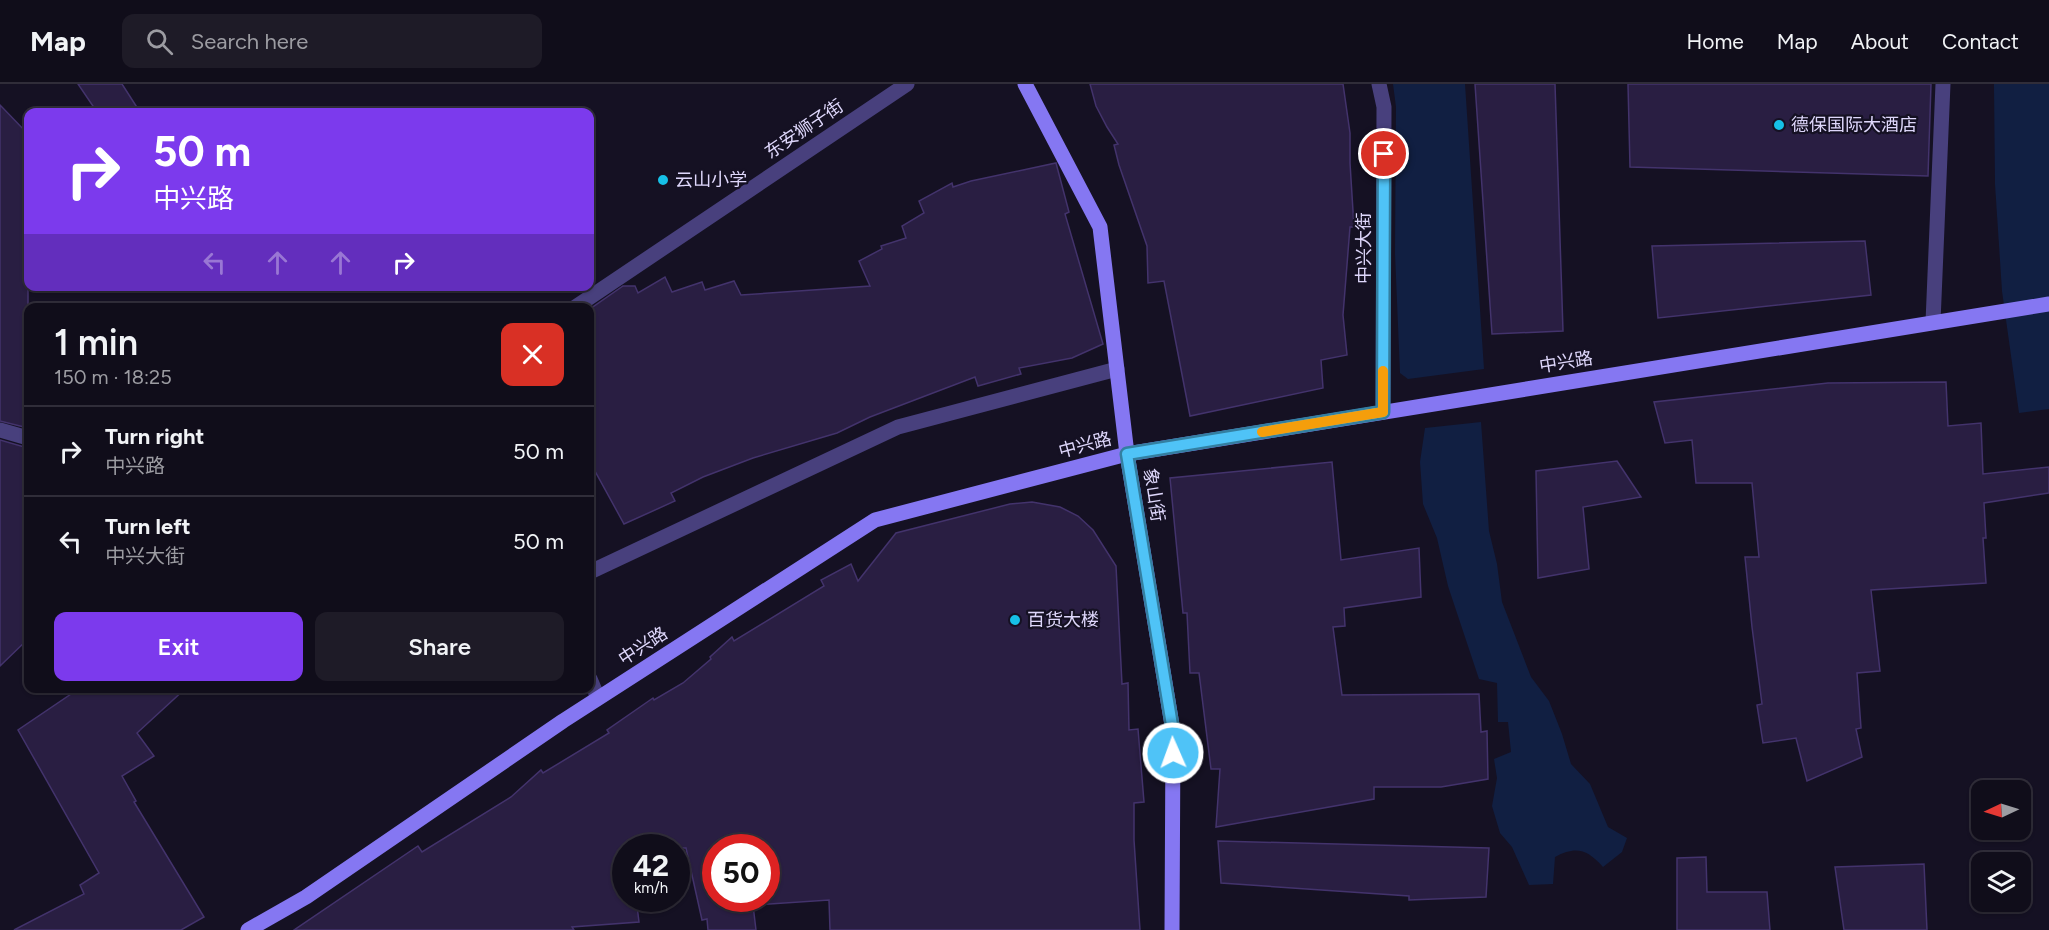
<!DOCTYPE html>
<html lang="en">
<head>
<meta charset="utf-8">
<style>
  body { margin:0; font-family:Figtree,"Noto Sans SC",sans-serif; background:#1e1b27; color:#f1f3f6; height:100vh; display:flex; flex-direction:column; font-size:22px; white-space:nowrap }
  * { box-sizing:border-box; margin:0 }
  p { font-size:20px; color:#9c9ca2 }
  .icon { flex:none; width:33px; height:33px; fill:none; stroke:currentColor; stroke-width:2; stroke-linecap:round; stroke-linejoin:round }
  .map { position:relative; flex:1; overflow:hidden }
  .details { position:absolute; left:24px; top:219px; width:570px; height:390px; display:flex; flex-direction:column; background:#100d1a; border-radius:12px; box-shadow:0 2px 4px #0004,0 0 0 2px #302d39 }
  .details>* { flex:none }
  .guide { position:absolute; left:24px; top:24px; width:570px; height:183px; border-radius:12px; box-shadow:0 2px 4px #0004,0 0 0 2px #302d39; background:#7c3aed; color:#fff; overflow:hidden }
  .needle { width:39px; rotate:266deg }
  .buttons { position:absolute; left:1971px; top:696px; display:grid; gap:12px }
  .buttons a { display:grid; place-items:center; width:60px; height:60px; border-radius:12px; background:#100d1a; box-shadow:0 2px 4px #0004,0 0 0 2px #302d39; font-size:30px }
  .speed { position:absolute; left:612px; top:750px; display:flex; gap:12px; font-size:30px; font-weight:700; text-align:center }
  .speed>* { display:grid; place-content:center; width:78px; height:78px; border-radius:50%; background:#100d1a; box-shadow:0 2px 4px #0004,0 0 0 2px #302d39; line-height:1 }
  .speed small { font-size:15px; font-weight:400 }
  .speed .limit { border:9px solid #d22; background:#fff; color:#111 }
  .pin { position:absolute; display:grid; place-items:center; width:51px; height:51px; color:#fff; margin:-26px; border:3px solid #fff; border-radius:50%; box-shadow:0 2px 6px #0007 }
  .me { position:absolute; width:66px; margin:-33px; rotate:358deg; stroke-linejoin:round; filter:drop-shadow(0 0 4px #0008) }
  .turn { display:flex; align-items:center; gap:21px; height:126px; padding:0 30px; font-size:27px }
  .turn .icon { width:78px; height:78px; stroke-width:2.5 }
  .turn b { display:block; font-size:42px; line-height:51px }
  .lanes { display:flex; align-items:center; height:57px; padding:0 30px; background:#0003; justify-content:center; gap:30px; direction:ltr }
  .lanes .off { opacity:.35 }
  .round { display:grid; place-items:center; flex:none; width:63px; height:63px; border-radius:12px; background:#1e1b27 }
  .overview { display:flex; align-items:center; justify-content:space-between; height:102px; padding:0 30px }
  h1 { font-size:36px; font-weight:600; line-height:45px }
  .primary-button { display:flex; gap:12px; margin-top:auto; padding:12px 30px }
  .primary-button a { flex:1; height:69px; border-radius:12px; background:#7c3aed; color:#fff; font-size:24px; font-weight:600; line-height:69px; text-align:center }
  .primary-button a+a { background:#1e1b27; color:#f1f3f6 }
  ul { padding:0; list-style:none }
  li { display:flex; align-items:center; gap:18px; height:90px; padding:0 30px; border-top:2px solid #302d39 }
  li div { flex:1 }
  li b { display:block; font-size:22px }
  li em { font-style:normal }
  header { display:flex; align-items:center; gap:36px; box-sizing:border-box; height:84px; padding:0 30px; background:#100d1a; border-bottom:2px solid #302d39 }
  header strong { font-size:28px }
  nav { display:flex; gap:33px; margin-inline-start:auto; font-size:21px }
  .search { width:420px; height:54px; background:#1e1b27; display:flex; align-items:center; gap:15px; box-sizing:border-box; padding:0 21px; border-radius:12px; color:#9c9ca2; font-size:22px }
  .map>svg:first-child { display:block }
  .water { fill:#111f42 }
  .building { fill:#291e42; stroke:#43336c; stroke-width:1.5; fill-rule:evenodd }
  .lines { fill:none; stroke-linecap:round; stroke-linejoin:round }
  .minor { stroke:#48407d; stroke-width:15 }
  .tertiary { stroke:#48407d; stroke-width:15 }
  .secondary { stroke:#8577f2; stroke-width:15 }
  .route-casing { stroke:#337fa1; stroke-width:15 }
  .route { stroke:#4fc3f7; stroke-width:10 }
  .slow { stroke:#f59e0b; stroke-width:10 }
  .poi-dot { fill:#16c0e7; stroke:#151123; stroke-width:2 }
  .labels { text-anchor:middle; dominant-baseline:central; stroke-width:4.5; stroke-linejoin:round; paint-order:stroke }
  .poi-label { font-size:18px; fill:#ded7fb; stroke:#151123; text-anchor:start }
  .street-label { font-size:18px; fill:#ded7fb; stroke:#151123 }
</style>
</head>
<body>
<header>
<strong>Map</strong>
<div class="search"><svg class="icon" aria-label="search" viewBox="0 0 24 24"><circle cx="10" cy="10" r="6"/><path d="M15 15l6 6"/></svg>Search here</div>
<nav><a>Home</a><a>Map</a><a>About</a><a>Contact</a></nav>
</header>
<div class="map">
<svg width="2049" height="846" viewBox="0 0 2049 846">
  <rect width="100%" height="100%" fill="#151123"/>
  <!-- water -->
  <g class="water">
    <path d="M 1393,0 L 1465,0 L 1484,285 L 1408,295 L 1400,289 L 1395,169 L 1396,23 Z"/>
    <path d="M 1994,0 L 2049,0 L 2049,325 L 2019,329 L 2002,207 L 1995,100 Z"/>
    <path d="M 1481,338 L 1489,447 L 1497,480 L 1502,518 L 1531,593 L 1549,617 L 1562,650 L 1571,680 L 1590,700 L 1608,743 L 1627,754 L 1622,768 L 1603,783 C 1587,765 1576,762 1555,773 L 1553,800 L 1529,801 L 1512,763 L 1500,749 L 1492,722 L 1497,694 L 1494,675 L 1511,668 L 1508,638 L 1498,638 L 1497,599 L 1479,595 L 1448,502 L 1437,454 L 1423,420 L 1420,378 L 1425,344 Z"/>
  </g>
  <!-- building -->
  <g class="building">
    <path d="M 78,0 L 122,0 L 140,28 L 97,28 Z"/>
    <path d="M 1090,0 L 1343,0 L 1350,49 L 1350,79 L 1354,143 L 1350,143 L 1343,231 L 1347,271 L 1321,276 L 1323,304 L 1190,332 L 1164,197 L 1148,199 L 1147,162 L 1119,81 L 1114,61 L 1118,60 L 1107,43 L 1096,22 Z"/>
    <path d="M 1475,0 L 1555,0 L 1563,247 L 1492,250 Z"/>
    <path d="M 1628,0 L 1931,0 L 1928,92 L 1630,83 Z"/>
    <path d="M 0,21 L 28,50 L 28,344 L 0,337 Z"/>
    <path d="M 1056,79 L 1069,128 L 1065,130 L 1103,260 L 1072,274 L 1019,284 L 1021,290 L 978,302 L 975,293 L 870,333 L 837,349 L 753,374 L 703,393 L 671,409 L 675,417 L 624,440 L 590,378 L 590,225 L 623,202 L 635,202 L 638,209 L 665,193 L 672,208 L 702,198 L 705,206 L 734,197 L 741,211 L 870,202 L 859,177 L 882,165 L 881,162 L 906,154 L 902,142 L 924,129 L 919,117 L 952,99 L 953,103 L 971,97 Z"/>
    <path d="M 1865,157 L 1871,211 L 1658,234 L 1652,162 Z"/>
    <path d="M 1946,298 L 1948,342 L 1981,339 L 1983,390 L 2049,383 L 2049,409 L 1984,419 L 1986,454 L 1983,454 L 1986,499 L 1871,506 L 1880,587 L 1857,589 L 1861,644 L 1856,645 L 1862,673 L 1807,697 L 1796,654 L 1763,659 L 1757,621 L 1762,620 L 1752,543 L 1745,473 L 1759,473 L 1752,399 L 1696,399 L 1692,356 L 1665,359 L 1654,318 L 1828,299 Z"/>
    <path d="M 0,356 L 28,364 L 28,555 L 0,582 Z"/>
    <path d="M 1617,377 L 1641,413 L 1583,423 L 1589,485 L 1538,494 L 1536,387 Z"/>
    <path d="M 1332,378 L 1341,476 L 1419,464 L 1421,513 L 1344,524 L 1345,542 L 1333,543 L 1342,611 L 1479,610 L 1481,648 L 1487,647 L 1488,695 L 1441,703 L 1374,703 L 1374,715 L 1216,743 L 1220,685 L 1211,685 L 1199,589 L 1190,589 L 1187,529 L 1183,529 L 1170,394 Z"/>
    <path d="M 1032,418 L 1060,423 L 1078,432 L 1093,446 L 1116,482 L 1122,600 L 1128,599 L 1129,646 L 1138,645 L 1144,718 L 1134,719 L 1134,756 L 1140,846 L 830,846 L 829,816 L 753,821 L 756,846 L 708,846 L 707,835 L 702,836 L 686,764 L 626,764 L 626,814 L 636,814 L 639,838 L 572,843 L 574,846 L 294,846 L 418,762 L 422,768 L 511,713 L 541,686 L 543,689 L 609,649 L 607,646 L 653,614 L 654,616 L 683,599 L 711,575 L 710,573 L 732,553 L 734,557 L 824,502 L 821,496 L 851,480 L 858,497 L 896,449 L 1010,420 ZM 716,764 L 766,764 L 766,814 L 716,814 Z"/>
    <path d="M 80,604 L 186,604 L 137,649 L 154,672 L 122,692 L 136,717 L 134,718 L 204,833 L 181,846 L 14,846 L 84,810 L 80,801 L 99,789 L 18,646 Z"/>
    <path d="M 1218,757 L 1489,764 L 1486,813 L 1409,816 L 1409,812 L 1221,799 Z"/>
    <path d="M 1706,773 L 1707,808 L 1767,808 L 1770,846 L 1677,846 L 1677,774 Z"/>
    <path d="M 1924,780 L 1927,846 L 1844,846 L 1835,783 Z"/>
  </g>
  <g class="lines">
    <!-- minor -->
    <g class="minor">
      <path d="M 590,488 L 898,343 L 1117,285"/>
      <path d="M 590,595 L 598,614"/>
    </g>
    <!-- tertiary -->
    <g class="tertiary">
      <path d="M 1379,0 L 1384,23 L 1383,328"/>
      <path d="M 574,224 L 907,0"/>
      <path d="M 1933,238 L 1943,0"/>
      <path d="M 0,346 L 28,354"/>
    </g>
    <!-- secondary -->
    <g class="secondary">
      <path d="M 1025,0 L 1100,143 L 1127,370 L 1173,647 L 1172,846"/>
      <path d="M 248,846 L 306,813 L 563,637 L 875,436 L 1127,370 L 2049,220"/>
    </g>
  </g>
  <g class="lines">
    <defs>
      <path id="route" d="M 1173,669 L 1173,647 L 1127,370 L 1383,328 L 1384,70"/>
    </defs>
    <!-- route casing -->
    <use href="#route" class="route-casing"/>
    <!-- route -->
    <use href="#route" class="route"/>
    <!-- slow -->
    <path class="slow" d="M 1262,348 L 1383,328 L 1383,287"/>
  </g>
  <!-- markers -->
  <g class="poi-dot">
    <circle cx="1779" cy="41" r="6"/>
    <circle cx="663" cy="96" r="6"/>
    <circle cx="1015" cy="536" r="6"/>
  </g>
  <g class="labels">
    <!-- poi labels -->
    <g class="poi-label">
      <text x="1791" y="41">德保国际大酒店</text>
      <text x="675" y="96">云山小学</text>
      <text x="1027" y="536">百货大楼</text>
    </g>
    <!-- street labels -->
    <g class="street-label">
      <text transform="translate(804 45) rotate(-34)">东安狮子街</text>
      <text transform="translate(1364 164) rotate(-90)">中兴大街</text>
      <text transform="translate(1566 278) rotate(-9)">中兴路</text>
      <text transform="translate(1085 361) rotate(-15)">中兴路</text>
      <text transform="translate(1154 411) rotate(81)">象山街</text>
      <text transform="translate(643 562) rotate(-33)">中兴路</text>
    </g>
  </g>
</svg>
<div class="buttons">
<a><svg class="needle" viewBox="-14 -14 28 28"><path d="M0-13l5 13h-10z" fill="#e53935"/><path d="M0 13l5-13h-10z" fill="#9c9ca2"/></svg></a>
<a><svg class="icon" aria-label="layers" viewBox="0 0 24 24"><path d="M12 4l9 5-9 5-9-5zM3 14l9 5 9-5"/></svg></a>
</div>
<div class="speed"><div>42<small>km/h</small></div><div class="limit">50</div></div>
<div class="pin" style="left:1384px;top:70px;background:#d93025"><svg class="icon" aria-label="arrive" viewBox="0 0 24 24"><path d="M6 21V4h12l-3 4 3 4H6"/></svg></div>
<svg class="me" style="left:1173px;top:669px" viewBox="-20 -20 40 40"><circle r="17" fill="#4fc3f7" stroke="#fff" stroke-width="3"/><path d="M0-11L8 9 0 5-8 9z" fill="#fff"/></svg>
<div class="guide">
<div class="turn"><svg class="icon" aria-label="right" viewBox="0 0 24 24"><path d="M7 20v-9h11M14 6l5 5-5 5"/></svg><div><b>50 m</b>中兴路</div></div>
<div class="lanes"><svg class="icon off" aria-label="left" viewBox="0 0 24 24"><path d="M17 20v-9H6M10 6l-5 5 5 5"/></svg><svg class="icon off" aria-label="ahead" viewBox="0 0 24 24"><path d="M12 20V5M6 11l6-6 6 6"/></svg><svg class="icon off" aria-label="ahead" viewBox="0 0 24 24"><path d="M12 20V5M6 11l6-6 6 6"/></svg><svg class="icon" aria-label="right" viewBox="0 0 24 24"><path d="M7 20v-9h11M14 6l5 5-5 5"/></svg></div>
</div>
<section class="details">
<div class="overview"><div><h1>1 min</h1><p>150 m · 18:25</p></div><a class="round" style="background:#d93025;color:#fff"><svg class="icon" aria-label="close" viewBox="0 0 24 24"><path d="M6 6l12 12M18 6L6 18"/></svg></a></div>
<ul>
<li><svg class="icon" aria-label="right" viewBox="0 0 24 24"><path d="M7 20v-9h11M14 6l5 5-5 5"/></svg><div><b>Turn right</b><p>中兴路</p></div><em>50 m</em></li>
<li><svg class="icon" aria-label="left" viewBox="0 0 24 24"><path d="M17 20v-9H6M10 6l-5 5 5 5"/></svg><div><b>Turn left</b><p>中兴大街</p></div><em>50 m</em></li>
</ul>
<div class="primary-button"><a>Exit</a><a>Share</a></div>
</section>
</div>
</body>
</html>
